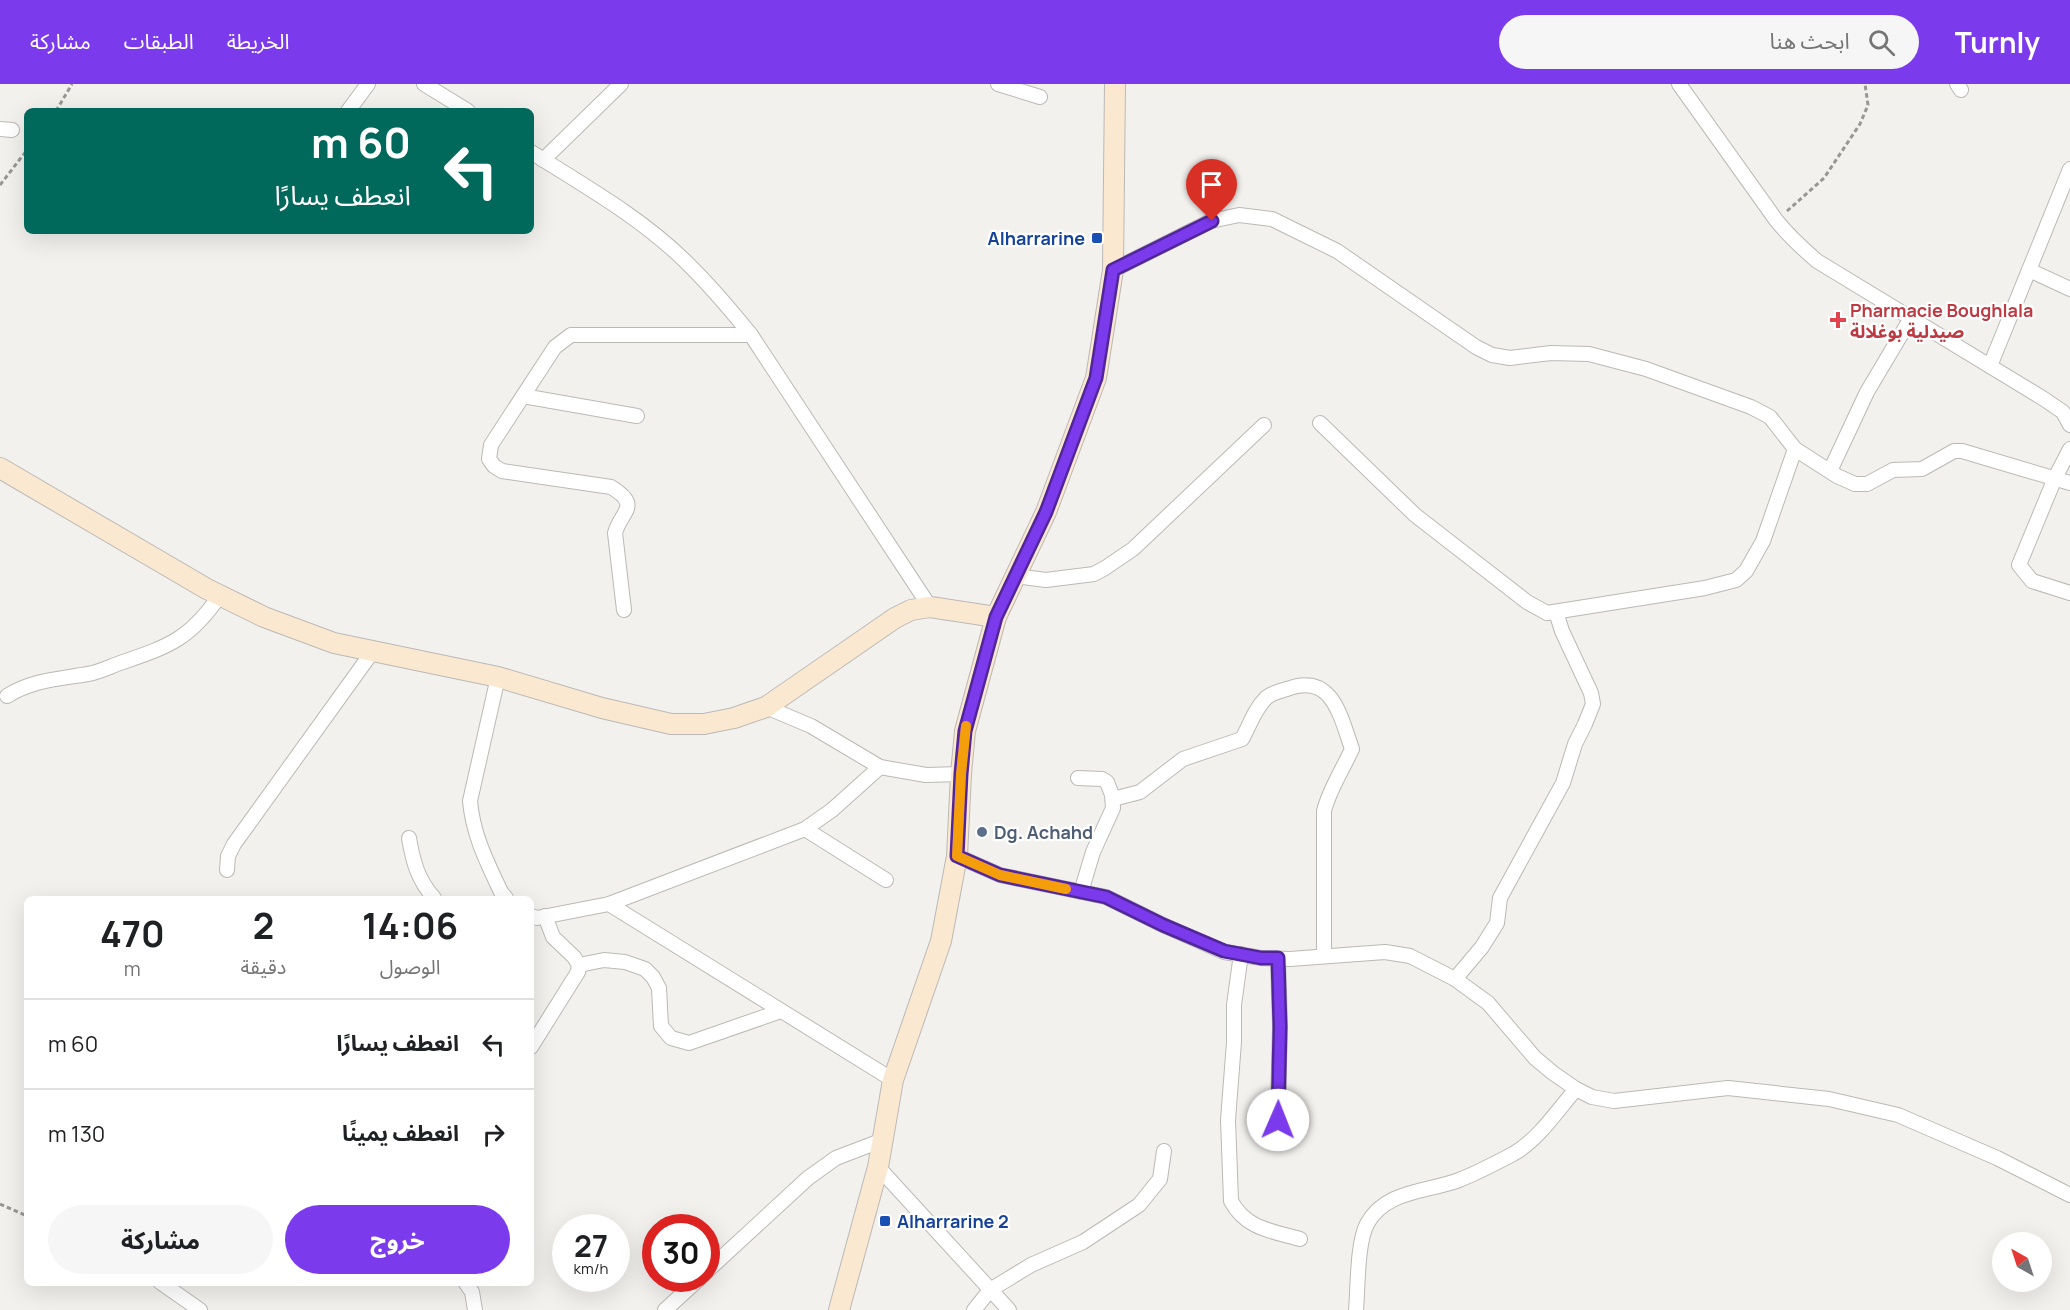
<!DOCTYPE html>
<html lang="ar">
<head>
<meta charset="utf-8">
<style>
  body { margin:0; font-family:Manrope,"Noto Sans Arabic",sans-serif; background:#f6f6f6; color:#202124; direction:rtl; height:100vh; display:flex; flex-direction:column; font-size:22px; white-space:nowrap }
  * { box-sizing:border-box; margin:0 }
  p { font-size:20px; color:#757577 }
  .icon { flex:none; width:33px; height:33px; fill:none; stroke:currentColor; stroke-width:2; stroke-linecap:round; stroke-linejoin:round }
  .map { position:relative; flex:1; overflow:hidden; direction:ltr }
  .panel { position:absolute; left:24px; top:812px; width:510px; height:390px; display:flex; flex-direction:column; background:#fff; border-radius:9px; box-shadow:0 6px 24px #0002; direction:rtl }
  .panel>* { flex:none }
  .hud { position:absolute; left:24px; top:24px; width:510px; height:126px; border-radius:9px; box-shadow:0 6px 24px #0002; direction:rtl; background:#00695c; color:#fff; overflow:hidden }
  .needle { width:39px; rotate:321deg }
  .fabs { position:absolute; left:1992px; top:1148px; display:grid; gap:12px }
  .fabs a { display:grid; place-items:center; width:60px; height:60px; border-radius:50%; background:#fff; box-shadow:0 6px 24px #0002; font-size:30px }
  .speed { position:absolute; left:552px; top:1130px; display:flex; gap:12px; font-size:30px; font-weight:700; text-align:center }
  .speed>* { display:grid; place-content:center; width:78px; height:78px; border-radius:50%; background:#fff; box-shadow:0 6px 24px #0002; line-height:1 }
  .speed small { font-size:15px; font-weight:400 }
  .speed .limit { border:9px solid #d22; background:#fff; color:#111 }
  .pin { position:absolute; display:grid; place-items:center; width:51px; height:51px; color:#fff; margin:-62px -26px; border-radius:50% 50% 50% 0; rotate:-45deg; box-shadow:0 0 6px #0007 }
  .pin .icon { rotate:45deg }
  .me { position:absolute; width:66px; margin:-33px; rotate:1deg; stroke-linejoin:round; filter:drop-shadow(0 0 4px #0008) }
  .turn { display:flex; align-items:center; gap:21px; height:126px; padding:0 24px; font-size:27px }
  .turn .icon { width:78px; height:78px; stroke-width:2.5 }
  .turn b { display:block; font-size:42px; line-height:51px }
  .eta { display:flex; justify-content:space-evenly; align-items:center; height:102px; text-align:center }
  .eta b { font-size:36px; font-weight:700; line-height:42px }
  .cta { display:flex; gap:12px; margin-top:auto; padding:12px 24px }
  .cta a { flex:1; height:69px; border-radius:36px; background:#7c3aed; color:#fff; font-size:24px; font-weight:700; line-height:69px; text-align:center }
  .cta a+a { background:#f6f6f6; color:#202124 }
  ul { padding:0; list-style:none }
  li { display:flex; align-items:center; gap:18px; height:90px; padding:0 24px; border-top:2px solid #e0e0e0 }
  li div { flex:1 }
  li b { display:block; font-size:22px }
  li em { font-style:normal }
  header { display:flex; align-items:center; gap:36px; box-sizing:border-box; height:84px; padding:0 30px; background:#7c3aed; color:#fff }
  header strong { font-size:28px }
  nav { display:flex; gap:33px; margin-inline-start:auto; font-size:21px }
  .search { width:420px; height:54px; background:#f6f6f6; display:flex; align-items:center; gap:15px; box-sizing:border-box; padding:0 21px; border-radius:33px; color:#757577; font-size:22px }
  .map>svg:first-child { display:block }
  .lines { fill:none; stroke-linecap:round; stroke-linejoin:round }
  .street-casing { stroke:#bbb9b6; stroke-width:16 }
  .secondary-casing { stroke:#bbb9b6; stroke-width:22 }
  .path { stroke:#999795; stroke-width:3; stroke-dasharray:4.5 3; stroke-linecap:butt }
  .street { stroke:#fff; stroke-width:14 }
  .secondary { stroke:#fae9d0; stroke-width:20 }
  .route-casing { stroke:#51269a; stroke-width:15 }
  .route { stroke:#7c3aed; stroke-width:10 }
  .slow { stroke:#f59e0b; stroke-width:10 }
  .transit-dot { fill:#1a4fb4; stroke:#fff; stroke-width:2 }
  .health-dot { fill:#e0444e; stroke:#fff; stroke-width:2 }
  .service-dot { fill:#5c6f8a; stroke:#fff; stroke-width:2 }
  .labels { text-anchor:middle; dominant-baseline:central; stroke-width:4.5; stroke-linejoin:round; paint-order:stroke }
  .transit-label { font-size:18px; font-weight:bold; fill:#164399; stroke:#fff; text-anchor:end }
  .health-label { font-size:18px; font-weight:bold; fill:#be3a42; stroke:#fff; text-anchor:start }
  .service-label { font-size:18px; font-weight:bold; fill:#4e5e75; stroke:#fff; text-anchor:start }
</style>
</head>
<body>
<header>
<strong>Turnly</strong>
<div class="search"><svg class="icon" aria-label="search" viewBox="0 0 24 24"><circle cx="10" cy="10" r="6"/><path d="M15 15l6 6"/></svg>ابحث هنا</div>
<nav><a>الخريطة</a><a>الطبقات</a><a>مشاركة</a></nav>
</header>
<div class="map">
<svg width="2070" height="1226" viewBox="0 0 2070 1226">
  <rect width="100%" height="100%" fill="#f3f1ee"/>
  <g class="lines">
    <defs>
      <g id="street">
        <path d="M 424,0 L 468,27"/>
        <path d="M 998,0 L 1040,13"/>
        <path d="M 1679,0 L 1776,136 C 1788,151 1802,164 1817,177 L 2044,315 L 2063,328 L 2070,341"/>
        <path d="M 1957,0 L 1961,6"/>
        <path d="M 348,27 L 368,0"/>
        <path d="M 0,45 L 12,46"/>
        <path d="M 531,68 C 583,101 640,133 684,176 C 708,199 730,225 751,251 L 930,523"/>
        <path d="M 543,76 L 621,0"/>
        <path d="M 1113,186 L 1211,137 L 1239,131 L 1272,135 L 1337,167 L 1476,263 L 1492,271 L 1510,274 L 1551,269 L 1589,270 L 1646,285 L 1751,323 L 1770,333 L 1795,365 L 1837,392 L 1855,400 L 1867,400 L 1893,386 L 1922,385 L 1954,367 L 1962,367 L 2070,399"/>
        <path d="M 2029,186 L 2070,205"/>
        <path d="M 1990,282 L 2070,85"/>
        <path d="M 523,312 L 637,332"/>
        <path d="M 1320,339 L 1415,431 L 1527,518 L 1547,529 L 1705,504 L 1736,496 L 1746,487 L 1763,457 L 1795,365"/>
        <path d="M 2070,365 L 2055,394 L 2019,481 L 2032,497 L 2070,509"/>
        <path d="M 1830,387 L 1867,308 L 1911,234"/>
        <path d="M 1015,492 L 1046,496 L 1094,490 L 1105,484 L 1133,465 L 1264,341"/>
        <path d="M 624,526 L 615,449 C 621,427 642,422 611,403 L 502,387 L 494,382 L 489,375 L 491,361 L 555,263 L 571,251 L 751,251"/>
        <path d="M 498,593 L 470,717 C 473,751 487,778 501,808 L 506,814"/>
        <path d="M 7,612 C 32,596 59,595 88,590 C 100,588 111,582 123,578 C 170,562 191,554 220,511"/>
        <path d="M 766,623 L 811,642 L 880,683 L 926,691 L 961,690"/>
        <path d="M 1078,694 L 1102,695 L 1107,698 L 1112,711 L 1113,724 L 1093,768 L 1081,808"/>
        <path d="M 1113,715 L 1140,708 L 1183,675 L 1242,655 C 1250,641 1254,626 1266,614 C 1271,609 1280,607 1287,605 C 1332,588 1340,631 1352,665 C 1343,685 1329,706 1324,727 L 1324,872"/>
        <path d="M 805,745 L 886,796"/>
        <path d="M 409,754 C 413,778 418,796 434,814"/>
        <path d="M 957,772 L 1000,791 L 1106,813 L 1163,841 L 1224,868 L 1261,874 L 1290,875 L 1385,868 L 1410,872 L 1455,895 L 1488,919 L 1535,974 L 1553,989 L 1576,1005 L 1592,1013 L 1614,1017 L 1728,1004 L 1829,1015 L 1898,1031 L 1997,1074 L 2070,1111"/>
        <path d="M 227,786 L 228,772 L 234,760 L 373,567"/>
        <path d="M 609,820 L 893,996"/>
        <path d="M 531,832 L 537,834 L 609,820 L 805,745 L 832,726 L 880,683"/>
        <path d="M 1241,870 L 1234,921 L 1234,958 L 1228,1036 L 1231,1117 C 1246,1145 1272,1147 1300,1155"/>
        <path d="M 579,881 L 604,876 L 625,878 L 645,885 L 653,893 L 659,904 L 661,942 L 671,954 L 689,959 L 781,927"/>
        <path d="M 1455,895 L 1482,863 L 1497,839 L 1500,814 L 1563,699 L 1575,660 L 1585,640 L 1593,620 L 1591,609 L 1562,547 L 1556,528"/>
        <path d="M 531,963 L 578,888 L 579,881 L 574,873 L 553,853 L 545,832"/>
        <path d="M 1277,1059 L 1280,943 L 1278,875"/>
        <path d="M 878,1083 L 1009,1226"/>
        <path d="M 706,1188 L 808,1094 L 836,1074 L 883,1056"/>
        <path d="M 160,1198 L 200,1226"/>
        <path d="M 465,1198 L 472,1208 L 475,1226"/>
        <path d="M 665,1226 L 700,1194"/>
        <path d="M 974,1226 L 990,1206 L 1031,1181 L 1083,1158 L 1139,1121 L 1160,1095 L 1164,1067"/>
        <path d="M 1356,1226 C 1358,1204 1357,1159 1367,1140 C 1385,1106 1428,1108 1459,1096 C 1477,1089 1496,1079 1513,1070 C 1538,1056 1557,1027 1576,1005"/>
      </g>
      <g id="secondary">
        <path d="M 0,384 L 207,505 L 264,533 L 334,559 L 498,593 L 602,624 L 671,640 L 704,640 L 734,634 L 766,623 L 895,534 L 911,526 L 930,523 L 996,533"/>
        <path d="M 839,1226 L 878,1083 L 893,996 L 941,857 L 957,772 L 961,690 L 965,647 L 996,533 L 1046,428 L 1096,294 L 1113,186 L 1115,0"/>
      </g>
    </defs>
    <!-- street casing -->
    <use href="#street" class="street-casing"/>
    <!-- secondary casing -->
    <use href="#secondary" class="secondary-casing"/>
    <!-- path -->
    <g class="path">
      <path d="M 56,27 L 72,0"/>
      <path d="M 0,101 L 27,66"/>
      <path d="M 1787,127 L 1824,94 L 1860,40 L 1868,21 L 1865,0"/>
      <path d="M 0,1120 L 27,1132"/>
    </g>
    <!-- street -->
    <use href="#street" class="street"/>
    <!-- secondary -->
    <use href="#secondary" class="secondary"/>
  </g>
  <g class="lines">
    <defs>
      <path id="route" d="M 1212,137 L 1113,186 L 1096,294 L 1046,428 L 996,533 L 965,647 L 961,690 L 957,772 L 1000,791 L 1106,813 L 1163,841 L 1224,867 L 1261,874 L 1278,874 L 1280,943 L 1278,1036"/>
    </defs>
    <!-- route casing -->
    <use href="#route" class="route-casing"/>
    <!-- route -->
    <use href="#route" class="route"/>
    <!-- slow -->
    <path class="slow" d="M 966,642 L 961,690 L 957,772 L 1000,791 L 1066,805"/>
  </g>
  <!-- markers -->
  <g class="transit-dot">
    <rect x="1091" y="148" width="12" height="12" rx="3"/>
    <rect x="879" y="1131" width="12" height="12" rx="3"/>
  </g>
  <path class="health-dot" d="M1835 227h6v6h6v6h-6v6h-6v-6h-6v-6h6z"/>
  <circle class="service-dot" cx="982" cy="748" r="6"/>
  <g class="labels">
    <!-- transit labels -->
    <g class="transit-label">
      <text x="1085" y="154">Alharrarine</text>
      <text x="897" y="1137" text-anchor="start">Alharrarine 2</text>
    </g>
    <!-- health labels -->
    <g class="health-label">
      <text x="1850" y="226">Pharmacie Boughlala<tspan x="1850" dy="21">صيدلية بوغلالة</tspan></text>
    </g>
    <!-- service labels -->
    <g class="service-label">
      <text x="994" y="748">Dg. Achahd</text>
    </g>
  </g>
</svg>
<div class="fabs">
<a><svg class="needle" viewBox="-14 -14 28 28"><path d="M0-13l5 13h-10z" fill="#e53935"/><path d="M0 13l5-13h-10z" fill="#757577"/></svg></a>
</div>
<div class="speed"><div>27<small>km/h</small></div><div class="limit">30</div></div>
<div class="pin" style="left:1212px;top:137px;background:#d93025"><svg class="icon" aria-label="arrive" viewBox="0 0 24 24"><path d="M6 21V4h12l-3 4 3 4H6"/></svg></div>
<svg class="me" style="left:1278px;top:1036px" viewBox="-20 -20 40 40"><circle r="19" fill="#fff"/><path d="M0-13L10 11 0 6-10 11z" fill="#7c3aed"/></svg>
<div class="hud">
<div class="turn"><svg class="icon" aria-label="left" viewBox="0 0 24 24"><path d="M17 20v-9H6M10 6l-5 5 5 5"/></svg><div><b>60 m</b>انعطف يسارًا</div></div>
</div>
<section class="panel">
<div class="eta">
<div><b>14:06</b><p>الوصول</p></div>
<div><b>2</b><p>دقيقة</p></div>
<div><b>470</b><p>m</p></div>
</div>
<ul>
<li><svg class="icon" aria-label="left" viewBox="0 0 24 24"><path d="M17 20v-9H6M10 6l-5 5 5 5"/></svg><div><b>انعطف يسارًا</b></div><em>60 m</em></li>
<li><svg class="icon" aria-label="right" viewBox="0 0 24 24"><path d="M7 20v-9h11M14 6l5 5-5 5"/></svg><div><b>انعطف يمينًا</b></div><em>130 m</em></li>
</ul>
<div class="cta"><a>خروج</a><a>مشاركة</a></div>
</section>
</div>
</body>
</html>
